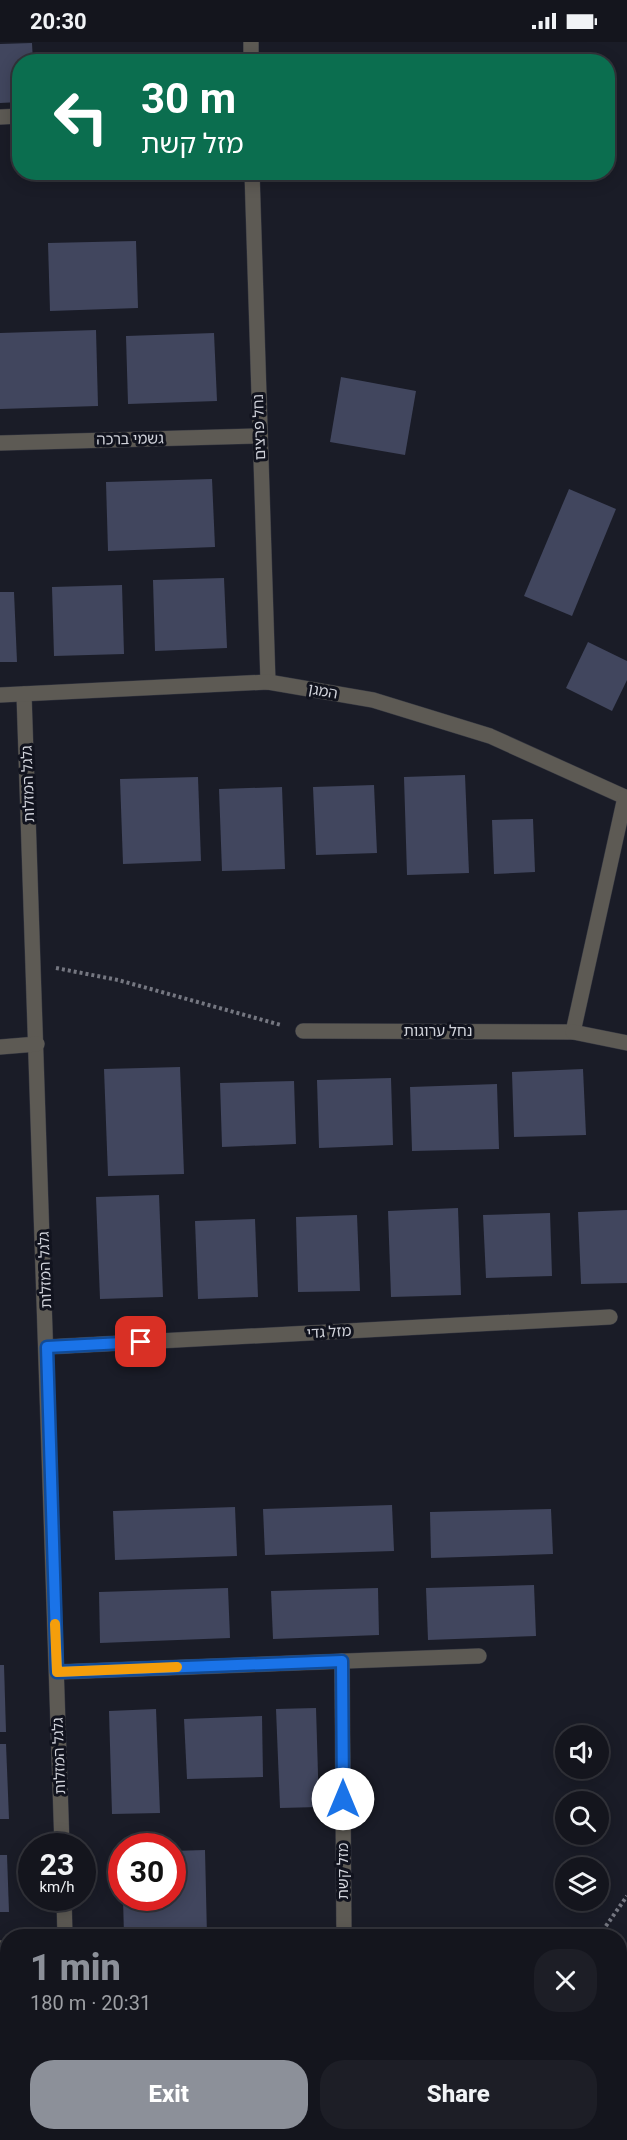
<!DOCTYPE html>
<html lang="en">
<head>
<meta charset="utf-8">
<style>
  body { margin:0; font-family:Roboto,"Noto Sans Hebrew",sans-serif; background:#1d1e26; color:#f1f3f6; height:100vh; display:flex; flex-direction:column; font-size:22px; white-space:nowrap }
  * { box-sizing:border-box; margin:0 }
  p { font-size:20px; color:#9d9fa4 }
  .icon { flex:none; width:33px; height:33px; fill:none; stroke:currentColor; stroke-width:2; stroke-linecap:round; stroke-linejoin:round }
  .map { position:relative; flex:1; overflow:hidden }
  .drawer { position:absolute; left:0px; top:1887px; width:627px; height:212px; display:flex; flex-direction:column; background:#14151d; border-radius:24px 24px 0 0; box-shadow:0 3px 15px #0003,0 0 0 2px #33343b }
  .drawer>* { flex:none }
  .hud { position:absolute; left:12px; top:12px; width:603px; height:126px; border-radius:24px; box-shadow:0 3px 15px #0003,0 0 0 2px #33343b; background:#0b6e4f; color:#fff; overflow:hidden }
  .controls { position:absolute; left:555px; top:1683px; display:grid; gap:12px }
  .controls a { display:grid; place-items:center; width:54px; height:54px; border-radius:50%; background:#14151d; box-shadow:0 3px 15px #0003,0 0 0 2px #33343b; font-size:30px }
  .speed { position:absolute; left:18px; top:1791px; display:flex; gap:12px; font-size:30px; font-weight:700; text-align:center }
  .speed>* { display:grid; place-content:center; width:78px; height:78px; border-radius:50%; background:#14151d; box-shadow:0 3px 15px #0003,0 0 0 2px #33343b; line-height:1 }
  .speed small { font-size:15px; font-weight:400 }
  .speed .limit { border:9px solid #d22; background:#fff; color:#111 }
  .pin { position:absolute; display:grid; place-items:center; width:51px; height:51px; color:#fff; margin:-26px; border-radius:12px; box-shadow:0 3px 9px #0006 }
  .me { position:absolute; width:66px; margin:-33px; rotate:0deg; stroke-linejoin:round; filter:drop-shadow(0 0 4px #0008) }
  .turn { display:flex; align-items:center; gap:21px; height:126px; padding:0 30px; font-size:27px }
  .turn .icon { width:78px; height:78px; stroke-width:2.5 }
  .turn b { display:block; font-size:42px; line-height:51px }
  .round { display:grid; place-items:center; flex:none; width:63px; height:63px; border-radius:24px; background:#1d1e26 }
  .head { display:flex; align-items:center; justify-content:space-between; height:102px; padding:0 30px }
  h1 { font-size:36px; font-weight:800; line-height:45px; color:#8c9099 }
  .button { display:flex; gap:12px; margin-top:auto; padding:12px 30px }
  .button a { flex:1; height:69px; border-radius:24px; background:#8c9099; color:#fff; font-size:24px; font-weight:800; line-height:69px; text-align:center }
  .button a+a { background:#1d1e26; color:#f1f3f6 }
  .status { display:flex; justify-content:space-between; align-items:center; height:42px; padding:0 30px; background:#14151d; direction:ltr }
  .status svg { height:16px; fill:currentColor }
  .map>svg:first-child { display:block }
  .building { fill:#41465e }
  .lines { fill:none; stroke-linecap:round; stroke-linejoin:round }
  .minor-casing { stroke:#343640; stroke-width:16 }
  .path { stroke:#757781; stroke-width:4; stroke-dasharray:3 3; stroke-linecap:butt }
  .minor { stroke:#5d5a54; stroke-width:15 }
  .route-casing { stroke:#114b97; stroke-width:15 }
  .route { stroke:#1a73e8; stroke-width:10 }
  .slow { stroke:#f59e0b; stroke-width:10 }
  .labels { text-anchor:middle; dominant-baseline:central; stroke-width:6; stroke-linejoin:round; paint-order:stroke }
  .street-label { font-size:15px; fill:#d1d3db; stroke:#11131e }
</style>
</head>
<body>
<div class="status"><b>20:30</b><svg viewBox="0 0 49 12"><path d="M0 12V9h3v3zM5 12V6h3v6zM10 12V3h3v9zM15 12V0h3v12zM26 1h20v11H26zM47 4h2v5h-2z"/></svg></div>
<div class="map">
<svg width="627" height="2098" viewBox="0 0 627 2098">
  <rect width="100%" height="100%" fill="#1a1c27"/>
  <!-- building -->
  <g class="building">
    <path d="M 32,1 L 33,20 L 20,20 L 20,60 L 0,61 L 0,2 Z"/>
    <path d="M 136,199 L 138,266 L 50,269 L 48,201 Z"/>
    <path d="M 96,288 L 98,364 L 0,367 L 0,291 Z"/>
    <path d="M 214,291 L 217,359 L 128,362 L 126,294 Z"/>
    <path d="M 341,335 L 416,349 L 405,413 L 330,400 Z"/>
    <path d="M 212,437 L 215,505 L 108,509 L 106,440 Z"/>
    <path d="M 569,447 L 616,467 L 572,574 L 524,554 Z"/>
    <path d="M 224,536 L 227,606 L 155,609 L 153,538 Z"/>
    <path d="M 122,543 L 124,612 L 54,614 L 52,545 Z"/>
    <path d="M 0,550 L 14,550 L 17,620 L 0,620 Z"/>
    <path d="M 588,600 L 627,619 L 627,638 L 612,669 L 566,646 Z"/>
    <path d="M 465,733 L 469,831 L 407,833 L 404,735 Z"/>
    <path d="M 198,735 L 201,819 L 123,822 L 120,737 Z"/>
    <path d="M 374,743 L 377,811 L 316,813 L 313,745 Z"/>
    <path d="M 282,745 L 285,827 L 222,829 L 219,747 Z"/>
    <path d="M 533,777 L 535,830 L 494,832 L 492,778 Z"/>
    <path d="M 180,1025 L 184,1132 L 108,1134 L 104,1027 Z"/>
    <path d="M 583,1027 L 586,1093 L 514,1095 L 512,1030 Z"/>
    <path d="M 391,1036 L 393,1103 L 319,1106 L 317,1038 Z"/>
    <path d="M 294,1039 L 296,1102 L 222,1105 L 220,1041 Z"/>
    <path d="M 497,1042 L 499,1107 L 412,1109 L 410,1045 Z"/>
    <path d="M 159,1153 L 163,1255 L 100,1257 L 96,1155 Z"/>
    <path d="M 458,1166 L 461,1253 L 391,1255 L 388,1169 Z"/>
    <path d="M 627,1168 L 627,1241 L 581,1242 L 578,1170 Z"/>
    <path d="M 550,1171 L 552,1234 L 486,1236 L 483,1173 Z"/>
    <path d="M 357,1173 L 360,1249 L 298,1250 L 296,1175 Z"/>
    <path d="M 255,1177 L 258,1255 L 198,1257 L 195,1179 Z"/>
    <path d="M 392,1463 L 394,1509 L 265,1513 L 263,1467 Z"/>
    <path d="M 235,1465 L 237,1514 L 115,1518 L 113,1469 Z"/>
    <path d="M 551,1467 L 553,1512 L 431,1516 L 430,1470 Z"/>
    <path d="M 534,1543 L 536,1594 L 428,1598 L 426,1546 Z"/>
    <path d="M 228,1546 L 230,1596 L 100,1601 L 99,1550 Z"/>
    <path d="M 378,1546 L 379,1593 L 273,1597 L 271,1549 Z"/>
    <path d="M 0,1623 L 4,1623 L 6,1690 L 0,1690 Z"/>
    <path d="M 316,1666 L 319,1765 L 280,1766 L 276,1667 Z"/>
    <path d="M 156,1667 L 160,1771 L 112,1772 L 109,1669 Z"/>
    <path d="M 262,1674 L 263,1735 L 187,1737 L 184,1677 Z"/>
    <path d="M 0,1702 L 6,1702 L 9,1777 L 0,1777 Z"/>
    <path d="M 205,1808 L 207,1894 L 124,1894 L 123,1856 L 172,1856 L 172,1809 Z"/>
    <path d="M 0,1813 L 7,1813 L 9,1870 L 0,1870 Z"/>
    <path d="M 0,1929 L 8,1929 L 8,1988 L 0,1989 Z"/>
    <rect x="0" y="2016" width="8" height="60"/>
  </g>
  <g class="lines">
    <defs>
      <g id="minor">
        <path d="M 251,20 L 251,0"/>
        <path d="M 0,75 L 20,74"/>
        <path d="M 252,130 L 268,640"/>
        <path d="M 0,401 L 260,394"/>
        <path d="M 24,652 L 62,1804"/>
        <path d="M 0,653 L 268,640 L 373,658 L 490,694 L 627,756"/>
        <path d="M 303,989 L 573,990 L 625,755"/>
        <path d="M 573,990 L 627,1001"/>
        <path d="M 0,1005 L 37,1002"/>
        <path d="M 47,1305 L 610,1275"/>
        <path d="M 342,1619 L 344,1894"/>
        <path d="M 57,1630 L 479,1614"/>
        <path d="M 64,1856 L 65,1894"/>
        <path d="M 0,1906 L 8,1906"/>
        <path d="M 620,2069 L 627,2079"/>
        <path d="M 104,2091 L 109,2098"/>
      </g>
    </defs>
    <!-- minor casing -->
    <use href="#minor" class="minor-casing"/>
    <!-- path -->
    <g class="path">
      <path d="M 56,926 L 118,938 L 281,983"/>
      <path d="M 599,1894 L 627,1854"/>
      <path d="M 473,2098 L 477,2091"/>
    </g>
    <!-- minor -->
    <use href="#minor" class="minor"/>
  </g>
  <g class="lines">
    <defs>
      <path id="route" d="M 141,1300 L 47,1305 L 57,1630 L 342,1619 L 343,1757"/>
    </defs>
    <!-- route casing -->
    <use href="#route" class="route-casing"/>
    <!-- route -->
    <use href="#route" class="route"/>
    <!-- slow -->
    <path class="slow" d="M 55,1582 L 57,1630 L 177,1625"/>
  </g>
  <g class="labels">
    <!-- street labels -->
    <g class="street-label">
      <text transform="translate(259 385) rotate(-92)">נחל פרצים</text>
      <text transform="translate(130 397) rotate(-1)">גשמי ברכה</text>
      <text transform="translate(323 649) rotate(10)">המגן</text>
      <text transform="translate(28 742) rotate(-92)">גלגל המזלות</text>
      <text x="438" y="989">נחל ערוגות</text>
      <text transform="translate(45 1228) rotate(-92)">גלגל המזלות</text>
      <text transform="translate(329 1290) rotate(-3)">מזל גדי</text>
      <text transform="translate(59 1714) rotate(-92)">גלגל המזלות</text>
      <text transform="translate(343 1829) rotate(-90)">מזל קשת</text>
    </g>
  </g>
</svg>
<div class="controls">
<a><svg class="icon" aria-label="sound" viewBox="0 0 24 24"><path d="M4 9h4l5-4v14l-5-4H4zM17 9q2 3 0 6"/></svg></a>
<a><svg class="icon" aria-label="search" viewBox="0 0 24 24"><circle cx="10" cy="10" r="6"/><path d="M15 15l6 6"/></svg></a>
<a><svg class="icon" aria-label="layers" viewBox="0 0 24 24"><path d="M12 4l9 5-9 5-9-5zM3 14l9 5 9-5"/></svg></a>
</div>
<div class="speed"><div>23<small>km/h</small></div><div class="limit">30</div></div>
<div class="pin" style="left:141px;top:1300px;background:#d93025"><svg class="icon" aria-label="arrive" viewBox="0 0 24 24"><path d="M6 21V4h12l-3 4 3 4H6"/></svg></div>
<svg class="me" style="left:343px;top:1757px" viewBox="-20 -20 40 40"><circle r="19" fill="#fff"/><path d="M0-13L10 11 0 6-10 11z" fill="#1a73e8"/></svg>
<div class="hud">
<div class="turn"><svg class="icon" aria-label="left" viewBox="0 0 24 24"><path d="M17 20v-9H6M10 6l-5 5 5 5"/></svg><div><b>30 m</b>מזל קשת</div></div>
</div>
<section class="drawer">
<div class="head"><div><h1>1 min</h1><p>180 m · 20:31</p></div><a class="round"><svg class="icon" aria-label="close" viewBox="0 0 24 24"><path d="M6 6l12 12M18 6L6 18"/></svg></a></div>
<div class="button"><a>Exit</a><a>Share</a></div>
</section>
</div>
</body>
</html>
